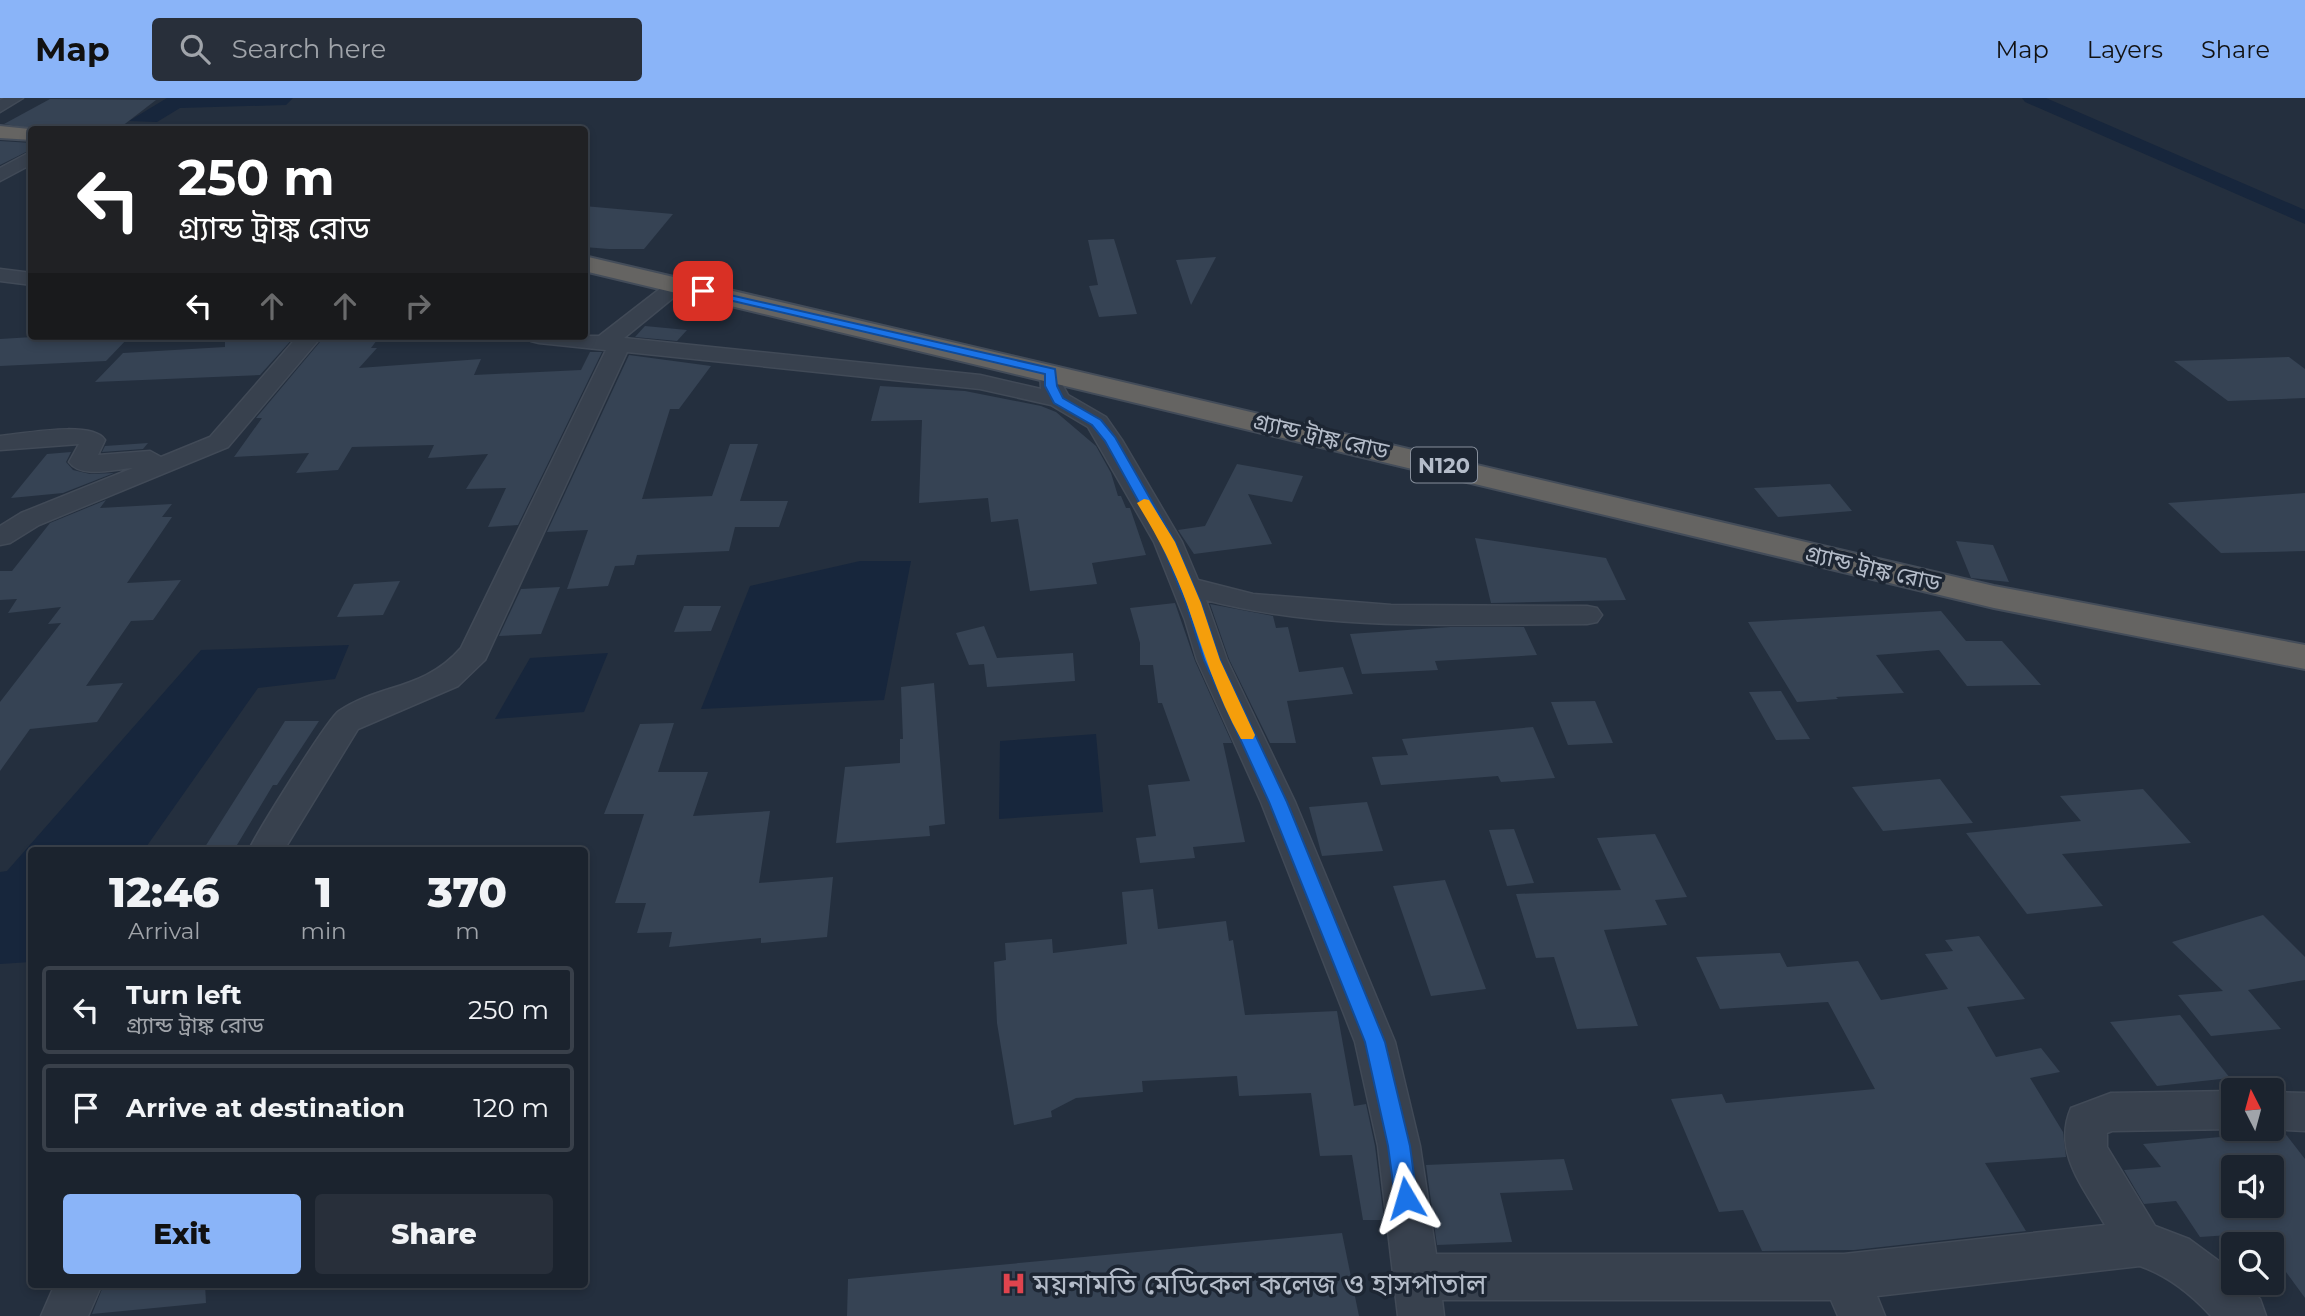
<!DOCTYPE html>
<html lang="en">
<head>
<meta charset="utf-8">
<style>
  body { margin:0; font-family:Montserrat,"Noto Sans Bengali",sans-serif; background:#282f3a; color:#f1f3f6; height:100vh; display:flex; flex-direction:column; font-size:26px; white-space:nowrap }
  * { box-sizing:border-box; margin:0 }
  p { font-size:23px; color:#a0a4aa }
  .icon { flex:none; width:38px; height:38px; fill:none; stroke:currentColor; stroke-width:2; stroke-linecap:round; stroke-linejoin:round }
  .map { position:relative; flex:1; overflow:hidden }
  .sheet { position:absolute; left:28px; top:749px; width:560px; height:441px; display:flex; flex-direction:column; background:#1b232e; border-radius:7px; box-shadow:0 4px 10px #0003,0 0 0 2px #39404a }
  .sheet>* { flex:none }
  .banner { position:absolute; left:28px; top:28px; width:560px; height:214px; border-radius:7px; box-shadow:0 4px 10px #0003,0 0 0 2px #39404a; background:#202124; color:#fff; overflow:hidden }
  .needle { width:46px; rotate:354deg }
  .controls { position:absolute; left:2221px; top:980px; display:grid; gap:14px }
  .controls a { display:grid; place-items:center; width:63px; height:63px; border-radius:7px; background:#1b232e; box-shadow:0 4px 10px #0003,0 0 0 2px #39404a; font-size:35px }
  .pin { position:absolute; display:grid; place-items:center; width:60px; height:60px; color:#fff; margin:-30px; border-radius:14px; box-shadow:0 4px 10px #0006 }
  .me { position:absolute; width:77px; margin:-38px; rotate:353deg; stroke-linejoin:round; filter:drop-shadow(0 0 5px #0008) }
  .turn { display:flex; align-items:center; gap:24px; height:147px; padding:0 35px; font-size:32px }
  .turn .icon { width:91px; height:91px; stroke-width:2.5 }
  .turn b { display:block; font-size:49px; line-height:60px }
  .lanes { display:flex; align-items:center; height:66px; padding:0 35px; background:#0003; justify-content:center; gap:35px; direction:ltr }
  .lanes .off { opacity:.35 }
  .eta { display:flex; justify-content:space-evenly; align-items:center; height:119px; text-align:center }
  .eta b { font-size:42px; font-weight:800; line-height:49px }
  .action { display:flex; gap:14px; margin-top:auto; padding:14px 35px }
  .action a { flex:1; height:80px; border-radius:7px; background:#8ab4f8; color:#111; font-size:28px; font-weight:800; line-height:80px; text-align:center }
  .action a+a { background:#282f3a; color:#f1f3f6 }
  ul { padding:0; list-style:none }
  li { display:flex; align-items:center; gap:21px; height:88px; margin:0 14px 10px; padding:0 21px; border:4px solid #39404a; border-radius:7px }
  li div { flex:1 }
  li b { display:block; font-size:26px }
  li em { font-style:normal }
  header { display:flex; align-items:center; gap:42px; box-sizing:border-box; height:98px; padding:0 35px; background:#8ab4f8; color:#111 }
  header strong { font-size:33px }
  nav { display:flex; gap:38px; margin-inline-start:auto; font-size:24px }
  .search { width:490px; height:63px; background:#282f3a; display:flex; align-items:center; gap:18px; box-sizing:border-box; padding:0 24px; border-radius:7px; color:#a0a4aa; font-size:26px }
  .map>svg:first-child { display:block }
  .water { fill:#17263c }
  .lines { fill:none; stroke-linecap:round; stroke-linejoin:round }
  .canal { fill:#17263c; fill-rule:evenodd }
  .building { fill:#364354; fill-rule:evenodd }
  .minor-casing { stroke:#414a57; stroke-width:3 }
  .trunk-casing { stroke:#434c59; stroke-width:4 }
  .minor { fill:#38414e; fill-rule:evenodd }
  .trunk { fill:#656462; fill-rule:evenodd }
  .route { fill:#1a73e8; stroke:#114b97; stroke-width:2 }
  .slow { fill:#f59e0b }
  .labels { text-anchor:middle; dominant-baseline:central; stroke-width:7; stroke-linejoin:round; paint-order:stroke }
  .shield { fill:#1d2633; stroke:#878f9c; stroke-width:2 }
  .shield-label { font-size:21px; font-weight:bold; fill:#b4bcc9 }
  .street-label { font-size:23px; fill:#b4bcc9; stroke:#1d2633 }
  .near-poi-label { font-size:28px; fill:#b4bcc9; stroke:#1d2633; text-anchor:start }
</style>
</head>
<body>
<header>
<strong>Map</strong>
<div class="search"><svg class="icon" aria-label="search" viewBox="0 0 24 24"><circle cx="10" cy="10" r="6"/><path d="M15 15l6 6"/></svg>Search here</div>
<nav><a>Map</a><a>Layers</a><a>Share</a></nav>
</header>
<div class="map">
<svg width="2305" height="1218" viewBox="0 0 2305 1218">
  <rect width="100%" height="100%" fill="#242f3e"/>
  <!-- water -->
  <g class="water">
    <path d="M 167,0 L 293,0 L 286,7 L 180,10 L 157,24 L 129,23 Z"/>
    <path d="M 860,463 L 911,463 L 884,602 L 701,611 L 750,488 Z"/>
    <path d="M 349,547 L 335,581 L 258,590 L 144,752 L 32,752 L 31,864 L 0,866 L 0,774 L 7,773 L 201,552 Z"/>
    <path d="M 608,555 L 584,614 L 495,621 L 530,560 Z"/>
    <path d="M 1096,636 L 1103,714 L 999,721 L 1000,643 Z"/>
  </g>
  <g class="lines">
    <!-- canal -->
    <path class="canal" d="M 2022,0 L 2046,0 L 2305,112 L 2305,126 L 2025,4 Z"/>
  </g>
  <!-- building -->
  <g class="building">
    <path d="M 50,1 L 156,2 L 117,32 L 41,32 L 4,26 Z"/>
    <path d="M 0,43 L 32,45 L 32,51 L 0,67 Z"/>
    <path d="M 584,108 L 673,116 L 644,151 L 609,151 L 584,149 Z"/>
    <path d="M 1114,141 L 1137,216 L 1099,219 L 1089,188 L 1098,187 L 1088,142 Z"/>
    <path d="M 1216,159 L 1191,207 L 1176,162 Z"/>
    <path d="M 645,228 L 687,232 L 677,243 L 635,239 Z"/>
    <path d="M 49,238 L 130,238 L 106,263 L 0,268 L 0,241 Z"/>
    <path d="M 225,238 L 295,238 L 260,277 L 95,284 L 123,255 L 225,249 Z"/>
    <path d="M 325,238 L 380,238 L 371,250 L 377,250 L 359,270 L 481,261 L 474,277 L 581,272 L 590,254 L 602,254 L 518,427 L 488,429 L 506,390 L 466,391 L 488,356 L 428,360 L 434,347 L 352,349 L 338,372 L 296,375 L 309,355 L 234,359 L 262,320 L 256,320 Z"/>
    <path d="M 629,257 L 711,268 L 679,311 L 670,311 L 642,401 L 712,398 L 730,346 L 758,346 L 740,403 L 788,403 L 779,429 L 735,429 L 729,453 L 637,457 L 634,467 L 615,468 L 608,488 L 567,491 L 588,432 L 547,434 Z"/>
    <path d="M 2289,259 L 2305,271 L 2305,300 L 2228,303 L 2174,263 Z"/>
    <path d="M 880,288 L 965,293 L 1041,308 L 1056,314 L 1096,348 L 1111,375 L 1118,398 L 1121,398 L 1126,410 L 1130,410 L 1146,457 L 1092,465 L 1097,486 L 1030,493 L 1018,421 L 991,424 L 988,400 L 919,405 L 922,322 L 871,323 Z"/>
    <path d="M 148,345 L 143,351 L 102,354 L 105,348 Z"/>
    <path d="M 71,354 L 66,364 L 73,372 L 90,376 L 114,375 L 63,395 L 11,400 L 47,356 Z"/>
    <path d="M 1237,366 L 1303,378 L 1292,404 L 1248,396 L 1272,446 L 1194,456 L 1178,432 L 1205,428 Z"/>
    <path d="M 1830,386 L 1852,413 L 1778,419 L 1754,390 Z"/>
    <path d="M 2305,395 L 2305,453 L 2221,455 L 2168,405 Z"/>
    <path d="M 106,402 L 100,410 L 172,406 L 162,419 L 172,419 L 127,485 L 181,482 L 153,522 L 131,523 L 86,588 L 123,585 L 97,624 L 30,631 L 0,673 L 0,604 L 61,525 L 48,526 L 61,509 L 8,515 L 17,501 L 0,502 L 0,473 L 12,473 L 50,425 Z"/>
    <path d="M 1475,440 L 1606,460 L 1626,502 L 1491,505 Z"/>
    <path d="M 1956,443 L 1993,447 L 2009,484 L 1971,480 Z"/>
    <path d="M 400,483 L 383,517 L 337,519 L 354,486 Z"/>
    <path d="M 560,489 L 541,536 L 499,538 L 521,491 Z"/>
    <path d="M 1175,505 L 1195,563 L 1232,645 L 1223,645 L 1245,744 L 1193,749 L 1195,760 L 1140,765 L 1136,740 L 1156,738 L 1148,687 L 1190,683 L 1162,605 L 1158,605 L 1153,567 L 1140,567 L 1140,545 L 1130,510 Z"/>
    <path d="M 1210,506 L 1273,518 L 1276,530 L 1288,529 L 1299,574 L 1343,569 L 1353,596 L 1287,603 L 1296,645 L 1270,645 L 1229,561 Z"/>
    <path d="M 684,508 L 721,508 L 711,533 L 674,534 Z"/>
    <path d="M 1941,513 L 1966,543 L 2002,543 L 2041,587 L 1967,588 L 1939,552 L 1876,557 L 1904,595 L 1836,599 L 1838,601 L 1797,604 L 1748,524 Z"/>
    <path d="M 984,528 L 997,560 L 1073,555 L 1075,583 L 987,589 L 984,566 L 969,567 L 956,535 Z"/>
    <path d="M 1524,529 L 1537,557 L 1435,563 L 1438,572 L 1362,576 L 1350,536 L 1450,529 Z"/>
    <path d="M 934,585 L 945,726 L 929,728 L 930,738 L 836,745 L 845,669 L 900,665 L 900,641 L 903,641 L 901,589 Z"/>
    <path d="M 1781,593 L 1810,641 L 1776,642 L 1749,594 Z"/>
    <path d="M 1595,603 L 1613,645 L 1568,647 L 1551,604 Z"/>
    <path d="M 285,623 L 319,623 L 277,687 L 273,687 L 234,752 L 203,752 Z"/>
    <path d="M 674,625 L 658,674 L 708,674 L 693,718 L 770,713 L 759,785 L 833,779 L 827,839 L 761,845 L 761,840 L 669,849 L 672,834 L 637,835 L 646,805 L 615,805 L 644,716 L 604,716 L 640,626 Z"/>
    <path d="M 1533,629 L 1555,680 L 1501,684 L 1498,678 L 1381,687 L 1372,659 L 1408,657 L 1402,641 Z"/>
    <path d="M 1940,681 L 1973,725 L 1883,733 L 1852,689 Z"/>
    <path d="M 2143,691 L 2191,745 L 2062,756 L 2103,808 L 2027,816 L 1966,735 L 2081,723 L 2060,698 Z"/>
    <path d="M 1367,704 L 1383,753 L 1322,758 L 1309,709 Z"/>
    <path d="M 1514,731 L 1534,785 L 1507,788 L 1489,732 Z"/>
    <path d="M 1655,736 L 1687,799 L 1655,802 L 1667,827 L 1604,832 L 1638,928 L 1577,931 L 1554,859 L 1536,860 L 1516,796 L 1621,792 L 1597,740 Z"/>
    <path d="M 1445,782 L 1486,891 L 1431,898 L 1393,788 Z"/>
    <path d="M 1153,791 L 1158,831 L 1226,823 L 1229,843 L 1233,842 L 1245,917 L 1337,913 L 1354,1008 L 1366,1006 L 1375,1048 L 1384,1122 L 1363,1122 L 1352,1057 L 1320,1058 L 1311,995 L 1239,998 L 1237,978 L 1142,983 L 1143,994 L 1076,1000 L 1051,1013 L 1052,1019 L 1014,1027 L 997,925 L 994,864 L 1006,862 L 1005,845 L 1052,841 L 1053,855 L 1127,846 L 1122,794 Z"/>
    <path d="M 2263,817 L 2305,859 L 2305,882 L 2248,892 L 2281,931 L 2211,938 L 2178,897 L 2223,893 L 2172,844 Z"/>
    <path d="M 1979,838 L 2025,901 L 1967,909 L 1996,959 L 2041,950 L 2060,974 L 2030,980 L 2063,1034 L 2066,1059 L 1985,1065 L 2026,1133 L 1854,1152 L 1762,1153 L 1743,1112 L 1719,1114 L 1671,1001 L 1722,996 L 1726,1005 L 1875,991 L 1828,904 L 1720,911 L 1696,859 L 1780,855 L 1787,869 L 1858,863 L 1881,902 L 1948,891 L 1925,856 L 1953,853 L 1945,842 Z"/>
    <path d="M 2180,917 L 2230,980 L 2157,988 L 2110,924 Z"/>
    <path d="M 2275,1034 L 2284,1034 L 2305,1061 L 2305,1200 L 2272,1155 L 2272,1146 L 2265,1146 L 2259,1138 L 2246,1139 L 2244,1136 L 2200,1139 L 2176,1103 L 2144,1106 L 2124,1072 L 2161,1069 L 2143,1046 ZM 2233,1069 L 2272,1069 L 2272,1108 L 2233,1108 Z"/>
    <path d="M 1564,1061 L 1573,1092 L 1500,1095 L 1512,1144 L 1437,1147 L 1426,1067 Z"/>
    <path d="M 1342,1135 L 1359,1218 L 847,1218 L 848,1181 Z"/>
    <path d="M 104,1186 L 205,1186 L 206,1205 L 92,1216 Z"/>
  </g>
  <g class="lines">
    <defs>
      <g id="minor">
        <path d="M 4,0 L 23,0 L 0,14 L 0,2 Z"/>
        <path d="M 32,53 L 32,66 L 0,83 L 0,70 Z"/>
        <path d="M 0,171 L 32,175 L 32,187 L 0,183 Z"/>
        <path d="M 677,181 L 684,183 L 687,187 L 684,191 L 624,240 L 980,277 L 1041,291 L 1040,274 L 1043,269 L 1059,269 L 1062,274 L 1063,288 L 1068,297 L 1106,319 L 1122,342 L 1182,444 L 1198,482 L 1253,496 L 1391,507 L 1587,508 L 1597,510 L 1602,517 L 1597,524 L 1587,526 C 1461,526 1329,534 1206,502 L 1227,562 L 1295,704 L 1395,944 L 1420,1048 L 1436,1156 L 1844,1156 L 2105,1127 C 2084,1090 2052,1054 2071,1010 L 2111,995 L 2233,993 L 2234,1031 L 2112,1033 L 2107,1035 L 2107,1049 L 2155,1128 L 2189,1141 L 2231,1172 L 2233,1185 L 2244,1185 L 2260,1201 L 2266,1218 L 2211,1218 C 2191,1196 2168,1178 2140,1168 L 1877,1198 L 1885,1218 L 1838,1218 L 1831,1202 L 1442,1202 L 1444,1218 L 1398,1218 L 1378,1048 L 1355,944 L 1261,704 L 1197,562 L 1185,522 L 1154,444 L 1088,329 L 1051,307 L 980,291 L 627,254 L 485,562 L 458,588 L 358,631 L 284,752 L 249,752 C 256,736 328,620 339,613 C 381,585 423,593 461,550 L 606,252 L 539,245 L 531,243 L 528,238 L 599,238 L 670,183 Z"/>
        <path d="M 298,238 L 322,238 L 228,349 L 39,427 L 10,445 L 0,447 L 0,428 L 21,415 L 133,370 C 115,371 81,381 69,364 L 79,346 L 0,352 L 0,338 C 23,336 92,322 105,342 L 98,357 L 150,353 L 161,359 L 210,339 Z"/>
        <path d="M 2272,994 L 2305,995 L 2305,1033 L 2268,1031 L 2272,1031 Z"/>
        <path d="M 55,1186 L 102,1186 L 88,1218 L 41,1218 Z"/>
      </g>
      <g id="trunk">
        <path d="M 0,28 L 39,32 L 32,32 L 32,42 L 0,40 Z"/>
        <path d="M 584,158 L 1994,488 L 2305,547 L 2305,571 L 1994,510 L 584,173 Z"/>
      </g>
    </defs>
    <!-- minor casing -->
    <use href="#minor" class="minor-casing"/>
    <!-- trunk casing -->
    <use href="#trunk" class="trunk-casing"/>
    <!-- minor -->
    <use href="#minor" class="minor"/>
    <!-- trunk -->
    <use href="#trunk" class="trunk"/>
  </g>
  <!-- route -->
  <path class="route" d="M 699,190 L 1055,271 L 1057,288 L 1063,300 L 1101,322 L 1115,339 L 1175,444 L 1201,505 L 1220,562 L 1287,704 L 1385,944 L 1410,1048 L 1417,1100 L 1414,1108 L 1406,1111 L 1398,1108 L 1395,1100 L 1388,1048 L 1365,944 L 1269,704 L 1204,562 L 1186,505 L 1161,444 L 1105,343 L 1092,327 L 1054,305 L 1045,288 L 1045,276 L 703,196 L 699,195 Z"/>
  <!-- slow -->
  <path class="slow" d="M 1144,401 L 1149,402 L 1175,444 L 1201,505 L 1220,562 L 1255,637 L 1253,641 L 1241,641 C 1217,598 1203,552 1187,506 C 1174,470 1157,437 1137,405 Z"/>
  <!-- icons -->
  <defs>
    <symbol id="hospital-bare" viewBox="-9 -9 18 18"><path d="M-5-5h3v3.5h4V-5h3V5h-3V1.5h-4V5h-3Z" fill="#e0444e" stroke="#1d2633" stroke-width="2.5" paint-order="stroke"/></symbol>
  </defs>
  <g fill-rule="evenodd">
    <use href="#hospital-bare" x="996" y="1168" width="35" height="35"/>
  </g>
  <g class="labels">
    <!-- shield labels -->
    <rect class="shield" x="1411" y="349.5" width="66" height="35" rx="5"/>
    <g class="shield-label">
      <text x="1444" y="367">N120</text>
    </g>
    <!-- street labels -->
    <g class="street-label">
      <text transform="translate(1321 338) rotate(13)">গ্র্যান্ড ট্রাঙ্ক রোড</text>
      <text transform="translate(1873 470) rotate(13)">গ্র্যান্ড ট্রাঙ্ক রোড</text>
    </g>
    <!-- near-poi labels -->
    <g class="near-poi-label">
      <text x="1033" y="1186">ময়নামতি মেডিকেল কলেজ ও হাসপাতাল</text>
    </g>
  </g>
</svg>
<div class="controls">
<a><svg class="needle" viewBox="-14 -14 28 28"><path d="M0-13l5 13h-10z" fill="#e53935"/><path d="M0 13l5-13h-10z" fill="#a0a4aa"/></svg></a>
<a><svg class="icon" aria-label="sound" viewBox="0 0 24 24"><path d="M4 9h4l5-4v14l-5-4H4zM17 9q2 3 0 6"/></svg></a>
<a><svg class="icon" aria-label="search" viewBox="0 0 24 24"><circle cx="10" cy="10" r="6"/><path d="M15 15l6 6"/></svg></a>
</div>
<div class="pin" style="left:703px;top:193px;background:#d93025"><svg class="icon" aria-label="arrive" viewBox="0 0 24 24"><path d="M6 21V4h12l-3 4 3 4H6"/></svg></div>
<svg class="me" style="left:1406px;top:1100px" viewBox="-20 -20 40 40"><path d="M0-17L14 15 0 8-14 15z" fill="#1a73e8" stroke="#fff" stroke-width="4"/></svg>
<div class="banner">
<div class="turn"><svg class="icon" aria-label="left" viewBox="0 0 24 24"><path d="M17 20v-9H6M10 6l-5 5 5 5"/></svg><div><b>250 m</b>গ্র্যান্ড ট্রাঙ্ক রোড</div></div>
<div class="lanes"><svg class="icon" aria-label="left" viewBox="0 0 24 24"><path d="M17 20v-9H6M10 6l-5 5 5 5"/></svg><svg class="icon off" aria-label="ahead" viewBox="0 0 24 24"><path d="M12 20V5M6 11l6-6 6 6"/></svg><svg class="icon off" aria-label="ahead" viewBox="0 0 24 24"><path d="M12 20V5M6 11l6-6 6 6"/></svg><svg class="icon off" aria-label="right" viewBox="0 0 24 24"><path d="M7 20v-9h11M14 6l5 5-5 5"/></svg></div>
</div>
<section class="sheet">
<div class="eta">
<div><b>12:46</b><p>Arrival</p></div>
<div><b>1</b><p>min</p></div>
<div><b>370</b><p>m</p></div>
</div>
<ul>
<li><svg class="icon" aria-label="left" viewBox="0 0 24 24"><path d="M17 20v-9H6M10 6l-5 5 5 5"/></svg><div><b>Turn left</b><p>গ্র্যান্ড ট্রাঙ্ক রোড</p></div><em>250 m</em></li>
<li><svg class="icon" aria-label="arrive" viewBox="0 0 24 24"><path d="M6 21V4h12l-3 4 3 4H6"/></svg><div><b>Arrive at destination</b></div><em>120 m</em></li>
</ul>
<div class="action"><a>Exit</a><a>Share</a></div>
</section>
</div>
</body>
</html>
